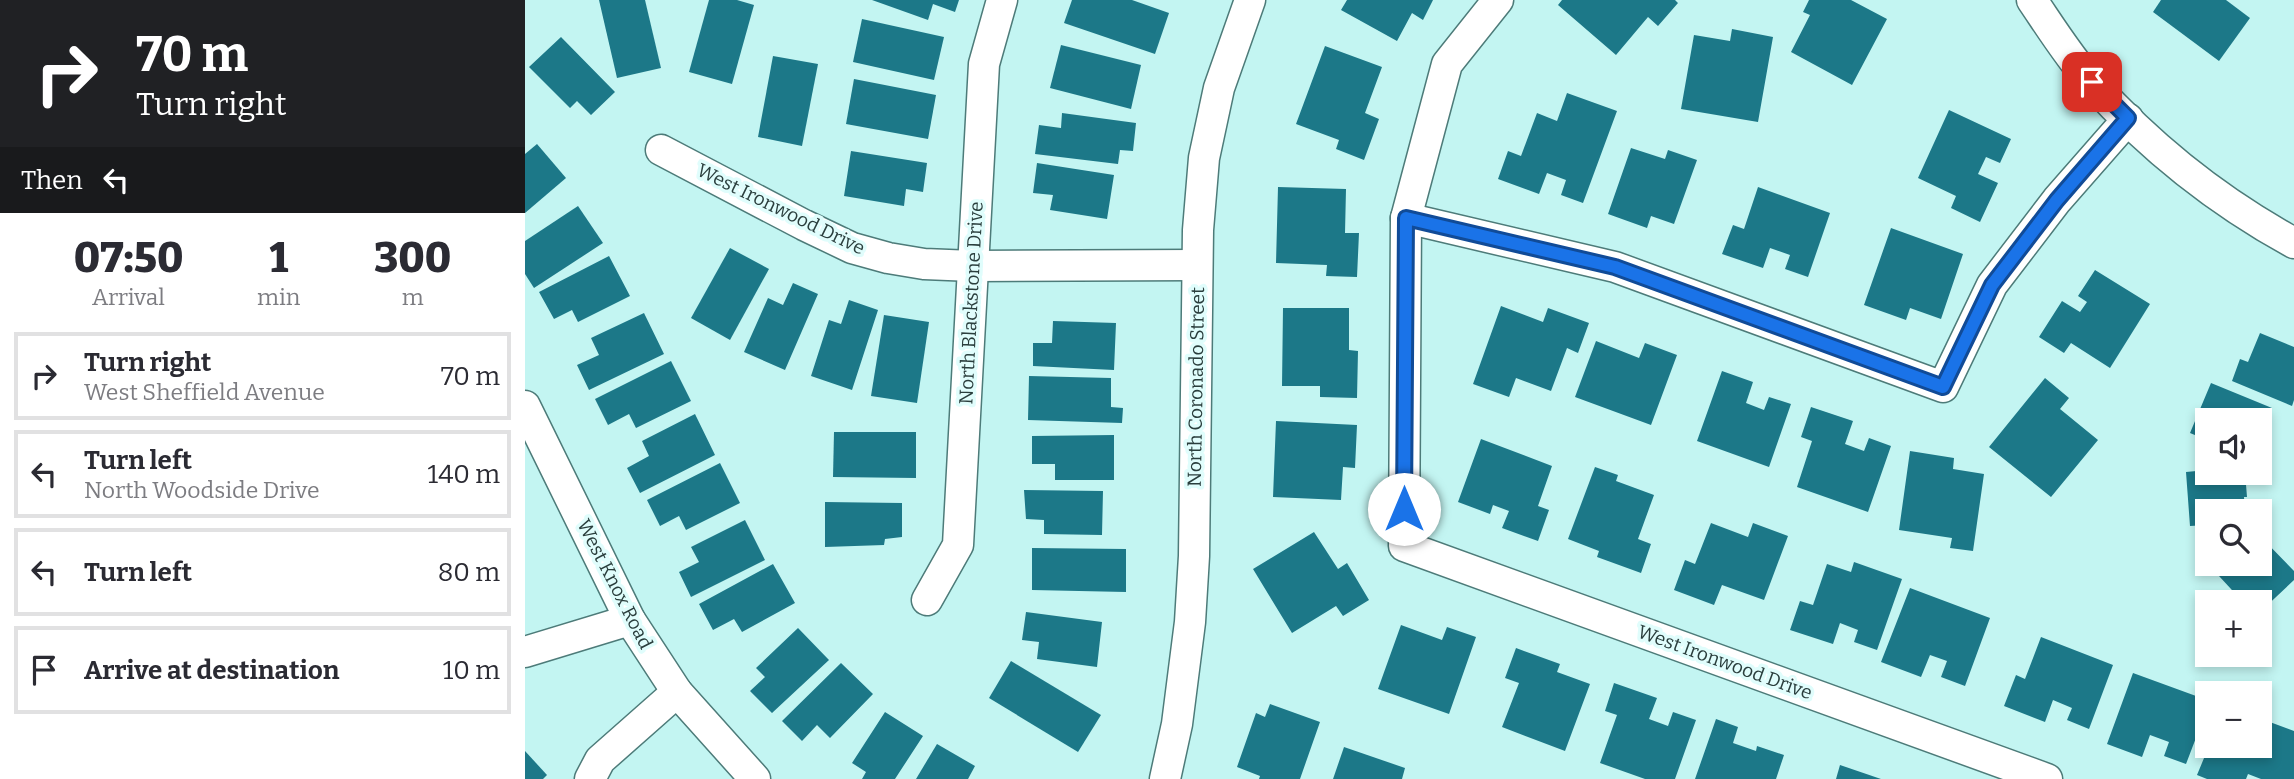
<!DOCTYPE html>
<html lang="en">
<head>
<meta charset="utf-8">
<style>
  body { margin:0; font-family:Bitter,serif; background:#f7f7f7; color:#2b2b33; height:100vh; display:flex; flex-direction:column; font-size:26px; white-space:nowrap }
  * { box-sizing:border-box; margin:0 }
  p { font-size:23px; color:#7c7c81 }
  .icon { flex:none; width:38px; height:38px; fill:none; stroke:currentColor; stroke-width:2; stroke-linecap:round; stroke-linejoin:round }
  .map { position:relative; flex:1; overflow:hidden }
  .panel { display:flex; flex-direction:column; background:#fff; width:525px }
  .panel>* { flex:none }
  .hud { background:#202124; color:#fff; overflow:hidden }
  .buttons { position:absolute; left:1670px; top:408px; display:grid; gap:14px }
  .buttons a { display:grid; place-items:center; width:77px; height:77px; border-radius:0px; background:#fff; box-shadow:0 4px 10px #0003; font-size:35px }
  .pin { position:absolute; display:grid; place-items:center; width:60px; height:60px; color:#fff; margin:-30px; border-radius:14px; box-shadow:0 4px 10px #0006 }
  .me { position:absolute; width:77px; margin:-38px; rotate:0deg; stroke-linejoin:round; filter:drop-shadow(0 0 5px #0008) }
  .turn { display:flex; align-items:center; gap:24px; height:147px; padding:0 21px; font-size:32px }
  .turn .icon { width:91px; height:91px; stroke-width:2.5 }
  .turn b { display:block; font-size:49px; line-height:60px }
  .then { display:flex; align-items:center; height:66px; padding:0 21px; background:#0003; gap:14px; font-size:26px }
  .eta { display:flex; justify-content:space-evenly; align-items:center; height:119px; text-align:center }
  .eta b { font-size:42px; font-weight:800; line-height:49px }
  ul { padding:0; list-style:none }
  li { display:flex; align-items:center; gap:21px; height:88px; margin:0 14px 10px; padding:0 7px; border:4px solid #e1e1e2; border-radius:0px }
  li div { flex:1 }
  li b { display:block; font-size:26px }
  li em { font-style:normal }
  main { display:flex; flex:1; min-height:0 }
  .map>svg:first-child { display:block }
  .building { fill:#1c7888 }
  .lines { fill:none; stroke-linecap:round; stroke-linejoin:round }
  .minor-casing { stroke:#4d7b79; stroke-width:33 }
  .minor { stroke:#fff; stroke-width:30 }
  .route-casing { stroke:#114b97; stroke-width:18 }
  .route { stroke:#1a73e8; stroke-width:12 }
  .labels { text-anchor:middle; dominant-baseline:central; stroke-width:7; stroke-linejoin:round; paint-order:stroke }
  .street-label { font-size:19px; fill:#2a3e3d; stroke:#e0fdfc }
</style>
</head>
<body>
<main>
<section class="panel">
<div class="hud">
<div class="turn"><svg class="icon" aria-label="right" viewBox="0 0 24 24"><path d="M7 20v-9h11M14 6l5 5-5 5"/></svg><div><b>70 m</b>Turn right</div></div>
<div class="then">Then<svg class="icon" aria-label="left" viewBox="0 0 24 24"><path d="M17 20v-9H6M10 6l-5 5 5 5"/></svg></div>
</div>
<div class="eta">
<div><b>07:50</b><p>Arrival</p></div>
<div><b>1</b><p>min</p></div>
<div><b>300</b><p>m</p></div>
</div>
<ul>
<li><svg class="icon" aria-label="right" viewBox="0 0 24 24"><path d="M7 20v-9h11M14 6l5 5-5 5"/></svg><div><b>Turn right</b><p>West Sheffield Avenue</p></div><em>70 m</em></li>
<li><svg class="icon" aria-label="left" viewBox="0 0 24 24"><path d="M17 20v-9H6M10 6l-5 5 5 5"/></svg><div><b>Turn left</b><p>North Woodside Drive</p></div><em>140 m</em></li>
<li><svg class="icon" aria-label="left" viewBox="0 0 24 24"><path d="M17 20v-9H6M10 6l-5 5 5 5"/></svg><div><b>Turn left</b></div><em>80 m</em></li>
<li><svg class="icon" aria-label="arrive" viewBox="0 0 24 24"><path d="M6 21V4h12l-3 4 3 4H6"/></svg><div><b>Arrive at destination</b></div><em>10 m</em></li>
</ul>
</section>
<div class="map">
<svg width="1769" height="779" viewBox="0 0 1769 779">
  <rect width="100%" height="100%" fill="#c3f5f2"/>
  <!-- building -->
  <g class="building">
    <path d="M 74,0 L 120,0 L 136,68 L 92,78 Z"/>
    <path d="M 184,0 L 212,0 L 229,5 L 207,84 L 164,72 Z"/>
    <path d="M 347,0 L 434,0 L 430,12 L 408,4 L 403,20 Z"/>
    <path d="M 547,0 L 607,0 L 644,13 L 630,54 L 539,23 Z"/>
    <path d="M 822,0 L 908,0 L 898,20 L 887,13 L 872,41 L 816,10 Z"/>
    <path d="M 1037,0 L 1150,0 L 1153,3 L 1133,26 L 1123,17 L 1091,55 L 1033,5 Z"/>
    <path d="M 1284,0 L 1326,0 L 1362,19 L 1327,85 L 1266,52 L 1285,15 L 1278,12 Z"/>
    <path d="M 1636,0 L 1701,0 L 1725,18 L 1694,61 L 1628,12 Z"/>
    <path d="M 337,19 L 419,37 L 409,80 L 328,62 Z"/>
    <path d="M 1207,29 L 1248,37 L 1233,122 L 1156,109 L 1169,35 L 1205,41 Z"/>
    <path d="M 36,37 L 90,92 L 66,115 L 52,101 L 45,108 L 4,67 Z"/>
    <path d="M 536,45 L 616,65 L 606,109 L 525,88 Z"/>
    <path d="M 800,46 L 857,67 L 840,113 L 854,119 L 839,160 L 811,149 L 814,140 L 771,124 Z"/>
    <path d="M 248,56 L 293,64 L 277,146 L 233,137 Z"/>
    <path d="M 329,79 L 411,95 L 403,139 L 321,124 Z"/>
    <path d="M 1042,93 L 1092,111 L 1058,203 L 1036,195 L 1041,180 L 1022,173 L 1014,194 L 973,179 L 983,151 L 996,156 L 1012,113 L 1032,121 Z"/>
    <path d="M 1424,110 L 1486,139 L 1475,163 L 1461,157 L 1453,174 L 1473,183 L 1455,222 L 1426,208 L 1431,196 L 1393,178 Z"/>
    <path d="M 537,113 L 611,123 L 608,151 L 595,150 L 593,164 L 510,154 L 514,125 L 536,128 Z"/>
    <path d="M 12,144 L 41,178 L 0,213 L 0,154 Z"/>
    <path d="M 1106,148 L 1140,159 L 1143,150 L 1172,160 L 1149,224 L 1126,216 L 1122,228 L 1083,214 Z"/>
    <path d="M 326,151 L 402,163 L 398,192 L 381,189 L 379,206 L 319,196 Z"/>
    <path d="M 512,163 L 589,175 L 582,219 L 525,210 L 528,195 L 508,193 Z"/>
    <path d="M 753,187 L 821,189 L 820,233 L 834,233 L 832,277 L 801,276 L 802,265 L 751,263 Z"/>
    <path d="M 1233,187 L 1305,213 L 1283,277 L 1260,269 L 1265,255 L 1245,248 L 1238,268 L 1197,254 L 1208,225 L 1219,229 Z"/>
    <path d="M 53,206 L 78,243 L 9,288 L 0,274 L 0,241 Z"/>
    <path d="M 1366,228 L 1438,254 L 1416,319 L 1385,308 L 1381,320 L 1339,305 Z"/>
    <path d="M 205,248 L 244,269 L 205,340 L 166,318 Z"/>
    <path d="M 84,256 L 105,296 L 53,322 L 47,310 L 29,319 L 14,292 Z"/>
    <path d="M 1570,270 L 1625,304 L 1585,368 L 1546,343 L 1539,353 L 1514,337 L 1537,301 L 1555,312 L 1562,302 L 1553,296 Z"/>
    <path d="M 268,283 L 293,294 L 260,370 L 219,352 L 243,298 L 258,305 Z"/>
    <path d="M 324,300 L 353,310 L 327,390 L 286,376 L 304,320 L 316,324 Z"/>
    <path d="M 976,306 L 1018,322 L 1023,308 L 1064,323 L 1053,353 L 1042,348 L 1026,391 L 991,378 L 984,397 L 948,384 Z"/>
    <path d="M 758,308 L 824,308 L 824,350 L 833,351 L 832,398 L 795,397 L 795,386 L 757,386 Z"/>
    <path d="M 119,313 L 139,354 L 64,390 L 52,365 L 74,355 L 66,338 Z"/>
    <path d="M 359,315 L 404,322 L 392,403 L 346,396 Z"/>
    <path d="M 528,321 L 591,323 L 589,370 L 508,366 L 508,343 L 527,343 Z"/>
    <path d="M 1735,333 L 1769,347 L 1769,400 L 1767,406 L 1707,381 L 1715,359 L 1723,362 Z"/>
    <path d="M 1071,341 L 1114,358 L 1120,343 L 1152,355 L 1126,425 L 1050,397 Z"/>
    <path d="M 146,361 L 166,401 L 111,428 L 104,414 L 83,425 L 70,399 Z"/>
    <path d="M 1197,371 L 1228,382 L 1221,403 L 1239,410 L 1244,397 L 1266,404 L 1244,467 L 1172,441 Z"/>
    <path d="M 504,376 L 586,378 L 586,407 L 598,408 L 597,423 L 503,420 Z"/>
    <path d="M 1520,378 L 1544,398 L 1535,409 L 1573,440 L 1526,497 L 1464,447 Z"/>
    <path d="M 1686,383 L 1747,408 L 1734,438 L 1734,420 L 1682,420 L 1682,440 L 1665,433 Z"/>
    <path d="M 1286,407 L 1328,421 L 1320,444 L 1339,451 L 1344,438 L 1366,446 L 1343,512 L 1272,487 L 1287,441 L 1276,437 Z"/>
    <path d="M 170,414 L 190,455 L 115,493 L 102,468 L 124,456 L 117,441 Z"/>
    <path d="M 751,421 L 832,425 L 830,468 L 818,467 L 816,500 L 748,497 Z"/>
    <path d="M 309,432 L 391,432 L 391,478 L 308,477 Z"/>
    <path d="M 589,435 L 589,480 L 530,480 L 530,464 L 507,464 L 507,436 Z"/>
    <path d="M 956,439 L 1027,466 L 1013,506 L 1024,510 L 1013,541 L 977,528 L 984,511 L 968,505 L 965,514 L 933,502 Z"/>
    <path d="M 1385,451 L 1429,458 L 1428,469 L 1459,474 L 1448,551 L 1425,548 L 1427,538 L 1374,530 Z"/>
    <path d="M 195,463 L 215,503 L 161,530 L 154,516 L 135,526 L 122,500 Z"/>
    <path d="M 1070,467 L 1093,475 L 1091,481 L 1129,495 L 1113,539 L 1126,544 L 1116,573 L 1072,557 L 1074,551 L 1043,539 Z"/>
    <path d="M 1682,470 L 1682,472 L 1720,472 L 1722,497 L 1719,497 L 1720,511 L 1682,511 L 1682,525 L 1665,526 L 1661,472 Z"/>
    <path d="M 499,490 L 578,491 L 577,535 L 519,534 L 519,520 L 501,519 Z"/>
    <path d="M 300,502 L 377,503 L 377,537 L 360,539 L 359,545 L 300,547 Z"/>
    <path d="M 220,520 L 240,560 L 166,597 L 154,572 L 174,562 L 166,547 Z"/>
    <path d="M 1186,523 L 1223,537 L 1228,523 L 1263,536 L 1239,600 L 1197,585 L 1189,605 L 1149,590 L 1160,560 L 1170,564 Z"/>
    <path d="M 789,532 L 813,569 L 822,563 L 844,600 L 818,616 L 811,606 L 767,633 L 728,569 Z"/>
    <path d="M 1734,535 L 1769,571 L 1769,580 L 1734,613 L 1734,602 L 1718,602 L 1694,576 L 1707,564 L 1734,564 Z"/>
    <path d="M 507,548 L 601,549 L 601,592 L 507,590 Z"/>
    <path d="M 1329,562 L 1377,579 L 1352,650 L 1329,642 L 1333,630 L 1315,623 L 1308,644 L 1265,630 L 1275,601 L 1288,605 L 1302,564 L 1326,572 Z"/>
    <path d="M 248,564 L 270,603 L 217,632 L 209,619 L 188,630 L 174,604 Z"/>
    <path d="M 1385,588 L 1465,618 L 1440,686 L 1416,677 L 1422,661 L 1405,655 L 1396,677 L 1356,662 Z"/>
    <path d="M 501,612 L 577,622 L 572,667 L 512,659 L 514,642 L 497,640 Z"/>
    <path d="M 876,625 L 917,640 L 922,627 L 951,637 L 924,714 L 853,689 Z"/>
    <path d="M 273,628 L 304,660 L 247,713 L 225,691 L 240,677 L 231,668 Z"/>
    <path d="M 1516,637 L 1588,665 L 1564,729 L 1542,720 L 1547,708 L 1528,700 L 1520,722 L 1479,706 L 1491,675 L 1500,679 Z"/>
    <path d="M 991,648 L 1035,664 L 1032,672 L 1065,684 L 1040,751 L 977,727 L 994,683 L 980,678 Z"/>
    <path d="M 486,661 L 576,715 L 553,752 L 464,698 Z"/>
    <path d="M 316,663 L 348,694 L 305,738 L 292,725 L 277,741 L 257,721 Z"/>
    <path d="M 1608,673 L 1682,700 L 1682,709 L 1661,764 L 1639,756 L 1644,742 L 1625,735 L 1617,757 L 1582,744 Z"/>
    <path d="M 1089,683 L 1132,698 L 1124,719 L 1143,726 L 1148,712 L 1171,720 L 1150,779 L 1120,779 L 1075,763 L 1092,715 L 1080,711 Z"/>
    <path d="M 745,704 L 795,722 L 775,779 L 734,779 L 735,776 L 712,767 L 731,713 L 740,717 Z"/>
    <path d="M 360,712 L 398,736 L 370,779 L 337,779 L 341,772 L 327,763 Z"/>
    <path d="M 1734,718 L 1769,731 L 1769,779 L 1736,779 L 1723,774 L 1721,779 L 1682,779 L 1672,775 L 1684,746 L 1734,746 Z"/>
    <path d="M 1191,719 L 1213,727 L 1208,743 L 1231,751 L 1232,746 L 1259,755 L 1251,779 L 1170,779 Z"/>
    <path d="M 412,744 L 450,766 L 443,779 L 391,779 Z"/>
    <path d="M 819,747 L 880,768 L 877,779 L 808,779 Z"/>
    <path d="M 0,751 L 22,775 L 18,779 L 0,779 Z"/>
    <path d="M 1315,765 L 1356,779 L 1311,779 Z"/>
  </g>
  <g class="lines">
    <defs>
      <g id="minor">
        <path d="M 973,0 L 922,64 L 881,218 L 879,546 L 1522,779"/>
        <path d="M 1507,0 C 1526,28 1544,57 1567,83 C 1624,146 1694,202 1769,243"/>
        <path d="M 136,150 L 279,225 L 327,248 L 363,258 L 399,264 L 448,266 L 672,265"/>
        <path d="M 881,218 L 1090,267 L 1418,387 L 1467,285 L 1532,200 L 1603,119"/>
        <path d="M 0,406 L 105,620 L 152,692 L 230,779"/>
        <path d="M 402,600 L 433,545 L 459,64 L 477,0"/>
        <path d="M 0,652 L 105,620"/>
        <path d="M 65,779 L 75,760 L 152,692"/>
        <path d="M 640,779 L 652,724 L 665,622 L 669,556 L 673,230 L 679,158 L 694,88 L 725,0"/>
      </g>
    </defs>
    <!-- minor casing -->
    <use href="#minor" class="minor-casing"/>
    <!-- minor -->
    <use href="#minor" class="minor"/>
  </g>
  <g class="lines">
    <defs>
      <path id="route" d="M 879,509 L 881,218 L 1090,267 L 1418,387 L 1467,285 L 1532,200 L 1603,118 L 1567,82"/>
    </defs>
    <!-- route casing -->
    <use href="#route" class="route-casing"/>
    <!-- route -->
    <use href="#route" class="route"/>
  </g>
  <g class="labels">
    <!-- street labels -->
    <g class="street-label">
      <text transform="translate(256 209) rotate(26)">West Ironwood Drive</text>
      <text transform="translate(446 303) rotate(-87)">North Blackstone Drive</text>
      <text transform="translate(671 387) rotate(-89)">North Coronado Street</text>
      <text transform="translate(90 584) rotate(63)">West Knox Road</text>
      <text transform="translate(1200 662) rotate(20)">West Ironwood Drive</text>
    </g>
  </g>
</svg>
<div class="buttons">
<a><svg class="icon" aria-label="sound" viewBox="0 0 24 24"><path d="M4 9h4l5-4v14l-5-4H4zM17 9q2 3 0 6"/></svg></a>
<a><svg class="icon" aria-label="search" viewBox="0 0 24 24"><circle cx="10" cy="10" r="6"/><path d="M15 15l6 6"/></svg></a>
<a>+</a>
<a>−</a>
</div>
<div class="pin" style="left:1567px;top:82px;background:#d93025"><svg class="icon" aria-label="arrive" viewBox="0 0 24 24"><path d="M6 21V4h12l-3 4 3 4H6"/></svg></div>
<svg class="me" style="left:879px;top:509px" viewBox="-20 -20 40 40"><circle r="19" fill="#fff"/><path d="M0-13L10 11 0 6-10 11z" fill="#1a73e8"/></svg>
</div>
</main>
</body>
</html>
